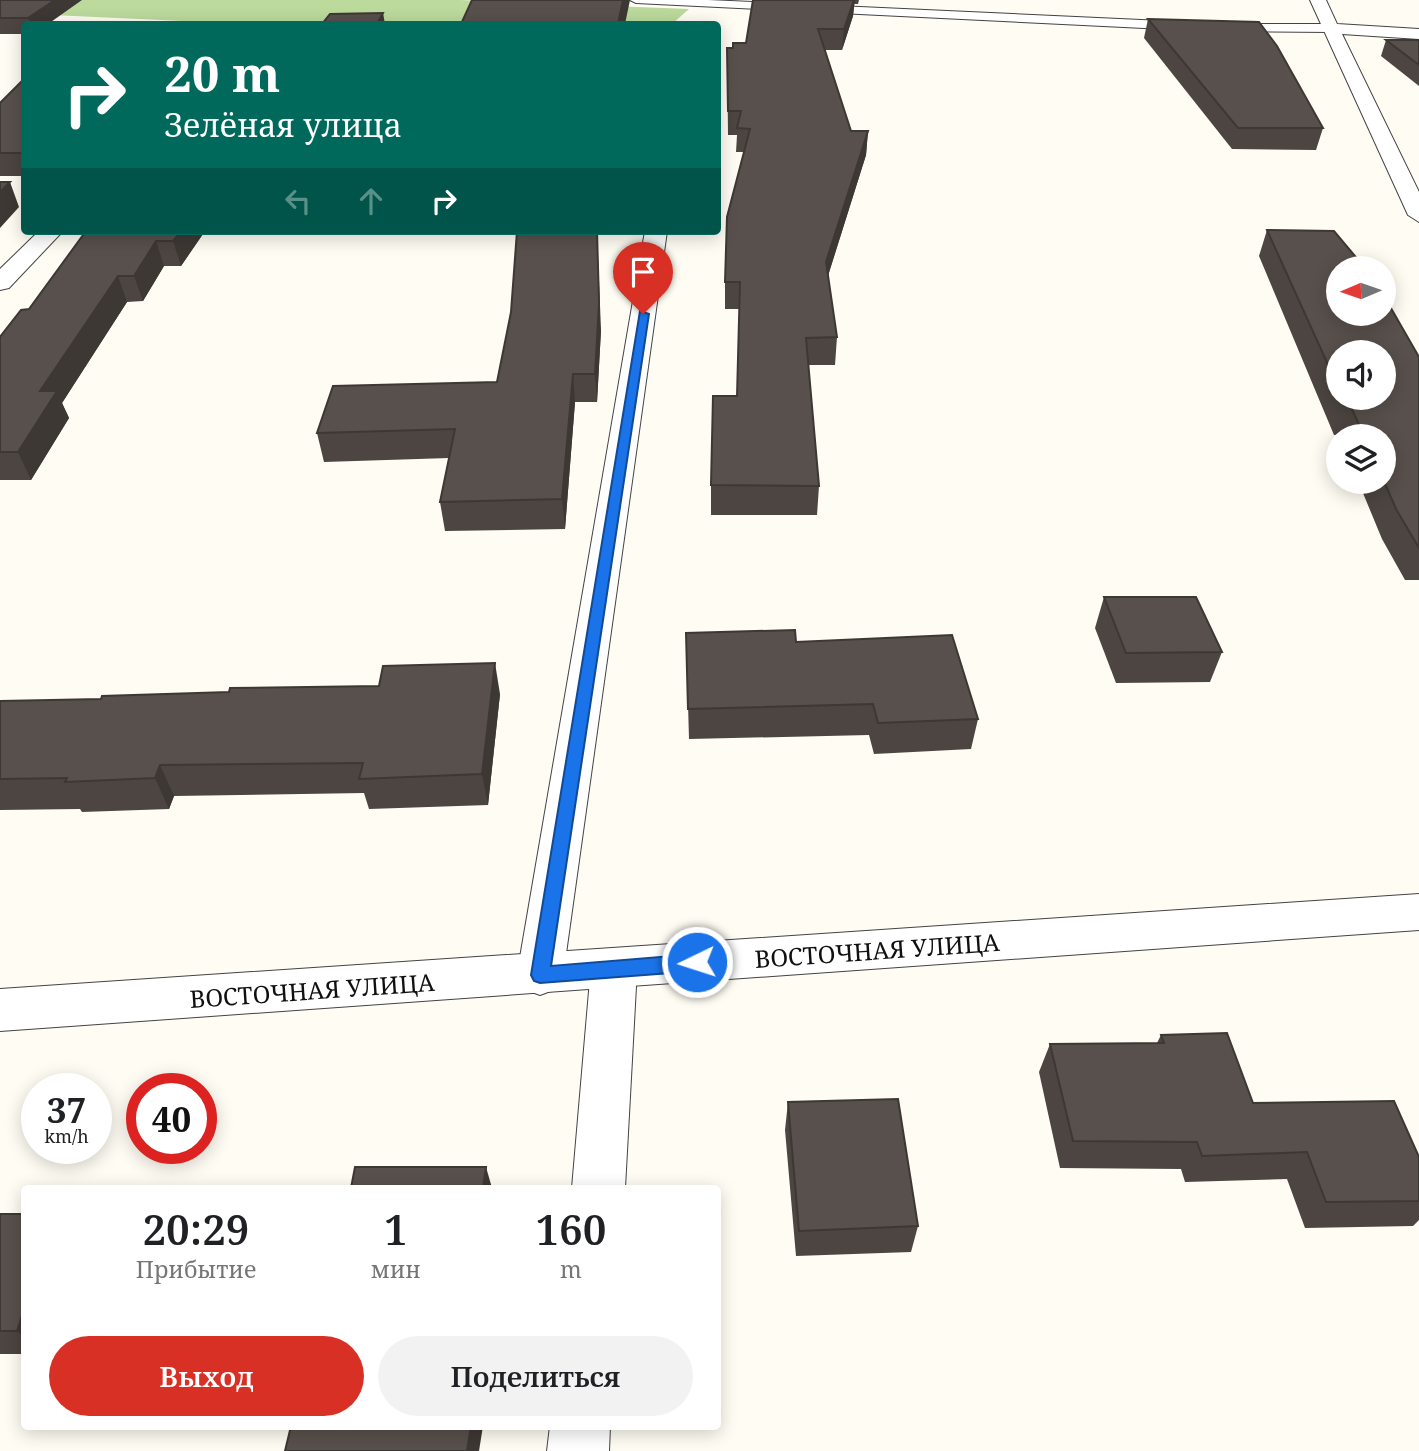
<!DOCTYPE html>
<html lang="ru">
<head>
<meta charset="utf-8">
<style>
  body { margin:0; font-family:"Noto Serif",serif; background:#f2f2f2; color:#202124; height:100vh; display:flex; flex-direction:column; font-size:26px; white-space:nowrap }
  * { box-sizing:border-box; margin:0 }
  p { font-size:23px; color:#757577 }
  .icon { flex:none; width:38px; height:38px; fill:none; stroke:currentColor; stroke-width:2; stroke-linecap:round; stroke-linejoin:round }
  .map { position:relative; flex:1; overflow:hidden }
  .details { position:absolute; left:21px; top:1185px; width:700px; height:245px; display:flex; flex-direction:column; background:#fff; border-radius:7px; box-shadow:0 4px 18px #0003 }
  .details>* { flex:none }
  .banner { position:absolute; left:21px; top:21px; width:700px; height:214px; border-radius:7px; box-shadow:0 4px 18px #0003; background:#00695c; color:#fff; overflow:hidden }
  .needle { width:46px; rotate:268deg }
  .fabs { position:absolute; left:1326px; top:256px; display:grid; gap:14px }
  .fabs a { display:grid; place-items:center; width:70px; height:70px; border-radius:50%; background:#fff; box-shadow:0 4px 18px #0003; font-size:35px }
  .speed { position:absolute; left:21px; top:1073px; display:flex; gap:14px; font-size:35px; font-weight:700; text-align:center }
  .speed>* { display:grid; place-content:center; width:91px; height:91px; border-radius:50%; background:#fff; box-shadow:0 4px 18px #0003; line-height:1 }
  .speed small { font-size:18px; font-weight:400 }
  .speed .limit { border:10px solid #d22; background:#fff; color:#111 }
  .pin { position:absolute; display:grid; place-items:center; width:60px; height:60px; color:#fff; margin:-72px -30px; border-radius:50% 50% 50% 0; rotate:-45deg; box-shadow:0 0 7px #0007 }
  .pin .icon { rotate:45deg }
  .me { position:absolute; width:77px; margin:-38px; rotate:266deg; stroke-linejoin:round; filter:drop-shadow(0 0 5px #0008) }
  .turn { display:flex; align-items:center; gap:24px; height:147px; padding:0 28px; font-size:32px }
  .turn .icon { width:91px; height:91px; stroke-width:2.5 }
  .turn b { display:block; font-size:49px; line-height:60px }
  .lanes { display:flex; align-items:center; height:66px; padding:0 28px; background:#0003; justify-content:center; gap:35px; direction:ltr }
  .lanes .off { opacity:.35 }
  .eta { display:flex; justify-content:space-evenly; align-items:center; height:119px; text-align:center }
  .eta b { font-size:42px; font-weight:600; line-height:49px }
  .button { display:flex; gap:14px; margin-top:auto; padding:14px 28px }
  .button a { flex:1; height:80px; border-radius:42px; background:#d93025; color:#fff; font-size:28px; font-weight:600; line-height:80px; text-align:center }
  .button a+a { background:#f2f2f2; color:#202124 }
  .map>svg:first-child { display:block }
  .forest { fill:#bbda9c }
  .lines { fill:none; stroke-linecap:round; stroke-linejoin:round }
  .service-casing { stroke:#434343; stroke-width:2 }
  .minor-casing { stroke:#434343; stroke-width:2 }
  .tertiary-casing { stroke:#434343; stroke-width:2 }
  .service { fill:#fff; fill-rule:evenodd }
  .minor { fill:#fff; fill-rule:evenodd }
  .tertiary { fill:#fff; fill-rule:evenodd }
  .wall { fill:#4c4541; fill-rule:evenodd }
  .shaded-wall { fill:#3e3835 }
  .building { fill:#58504c; stroke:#3e3835; stroke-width:2 }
  .route { fill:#1a73e8; stroke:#114b97; stroke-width:2 }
  .labels { text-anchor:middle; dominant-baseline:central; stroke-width:7; stroke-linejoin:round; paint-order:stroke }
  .street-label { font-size:24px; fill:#101010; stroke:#fff }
</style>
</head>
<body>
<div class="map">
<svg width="1419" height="1451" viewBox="0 0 1419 1451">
  <rect width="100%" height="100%" fill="#fffcf3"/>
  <!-- forest -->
  <path class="forest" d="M 0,0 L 460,0 L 689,9 L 672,24 L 248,24 L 52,15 Z"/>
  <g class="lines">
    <defs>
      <g id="service">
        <path d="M 630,0 L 708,0 L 1185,22 L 1191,26 L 1185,30 L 636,3 Z"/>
        <path d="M 1226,24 L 1330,24 L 1336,28 L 1330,32 L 1222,31 L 1220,28 Z"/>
      </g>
      <g id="minor">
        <path d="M 1310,0 L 1326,0 L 1337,24 L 1419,29 L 1419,39 L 1342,34 L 1419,192 L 1419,222 L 1408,215 Z"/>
        <path d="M 39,231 L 63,231 L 9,288 L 0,290 L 0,269 Z"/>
        <path d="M 645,231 L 667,231 L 563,975 L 556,989 L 540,995 L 524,989 L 517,975 Z"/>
        <path d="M 614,948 L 630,954 L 637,968 L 625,1188 L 572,1188 L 591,968 L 598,954 Z"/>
        <path d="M 550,1426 L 610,1426 L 609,1451 L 547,1451 Z"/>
      </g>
      <path id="tertiary" d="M 1419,894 L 1419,930 L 0,1031 L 0,989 Z"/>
    </defs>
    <!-- service casing -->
    <use href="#service" class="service-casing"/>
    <!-- minor casing -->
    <use href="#minor" class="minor-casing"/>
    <!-- tertiary casing -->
    <use href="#tertiary" class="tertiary-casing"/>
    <!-- service -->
    <use href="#service" class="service"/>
    <!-- minor -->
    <use href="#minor" class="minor"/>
    <!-- tertiary -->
    <use href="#tertiary" class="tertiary"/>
  </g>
  <!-- wall -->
  <g class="wall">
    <path d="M 0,0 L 48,24 L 24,24 L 24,34 L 0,34 Z"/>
    <path d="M 753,0 L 859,0 L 858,4 L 854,4 L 853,16 L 842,50 L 824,50 L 851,131 L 868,131 L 866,155 L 828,276 L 837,337 L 835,365 L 808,365 L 819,486 L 817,515 L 711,515 L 711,485 L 737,396 L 740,309 L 725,309 L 725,282 L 744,152 L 736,152 L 737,135 L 728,135 L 727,48 L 733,48 L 746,43 Z"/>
    <path d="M 1148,19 L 1323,128 L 1316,150 L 1232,149 L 1144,38 Z"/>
    <path d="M 1386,40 L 1419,40 L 1419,86 L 1381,56 Z"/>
    <path d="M 24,79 L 24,176 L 0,176 L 0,103 Z"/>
    <path d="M 1267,230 L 1419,357 L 1419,580 L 1405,580 L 1382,539 L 1358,481 L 1384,481 L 1384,436 L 1334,435 L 1259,256 ZM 1339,352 L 1384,397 L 1339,397 Z"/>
    <path d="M 86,231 L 205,231 L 181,266 L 164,266 L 143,301 L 127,302 L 62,403 L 69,418 L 31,480 L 0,480 L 0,337 L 29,309 Z"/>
    <path d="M 511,312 L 601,330 L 597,402 L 575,402 L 565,529 L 445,531 L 440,502 L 449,458 L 324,462 L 317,433 L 497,382 Z"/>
    <path d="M 1104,597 L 1222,652 L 1210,682 L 1116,683 L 1095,628 Z"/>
    <path d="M 686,633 L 796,642 L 978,719 L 971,749 L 874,754 L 869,735 L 689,739 Z"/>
    <path d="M 500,694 L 488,805 L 369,809 L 364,793 L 174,796 L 169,809 L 82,812 L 80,809 L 0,810 L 0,701 Z"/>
    <path d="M 1161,1035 L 1253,1103 L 1419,1157 L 1419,1220 L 1413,1226 L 1305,1228 L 1287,1179 L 1185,1182 L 1181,1169 L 1060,1168 L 1039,1072 L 1050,1044 L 1157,1043 Z"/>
    <path d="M 788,1102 L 918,1226 L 911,1252 L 796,1256 L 785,1130 Z"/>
    <rect x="0" y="1214" width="24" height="140"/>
  </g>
  <!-- shaded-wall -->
  <g class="shaded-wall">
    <path d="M 55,0 L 82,0 L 48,24 L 31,24 L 28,18 Z"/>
    <path d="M 623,0 L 630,0 L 625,24 L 618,24 Z"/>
    <path d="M 854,0 L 855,0 L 853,16 L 842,50 L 844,29 Z"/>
    <path d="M 383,13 L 385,24 L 377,24 Z"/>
    <path d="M 868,131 L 866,155 L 824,288 L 826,262 Z"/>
    <path d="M 10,182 L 19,207 L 0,228 L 0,192 Z"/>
    <path d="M 181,231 L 205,231 L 181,266 L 173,241 Z"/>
    <path d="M 597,231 L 601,330 L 597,402 L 595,374 Z"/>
    <path d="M 156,241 L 164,266 L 143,301 L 134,276 Z"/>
    <path d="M 118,276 L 127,302 L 62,403 L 69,418 L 31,480 L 18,452 L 40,391 Z"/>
    <path d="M 573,374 L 575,402 L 565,529 L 562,499 Z"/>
    <path d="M 495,663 L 500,694 L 488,805 L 482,774 Z"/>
    <path d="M 160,765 L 174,796 L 169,809 L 155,778 Z"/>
    <path d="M 486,1167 L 492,1188 L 483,1188 Z"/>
    <path d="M 24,1309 L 24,1337 L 17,1331 Z"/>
    <path d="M 471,1426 L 483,1426 L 479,1451 L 467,1451 Z"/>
  </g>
  <!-- building -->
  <g class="building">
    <path d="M 0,0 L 55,0 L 28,18 L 0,18 Z"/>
    <path d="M 472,0 L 623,0 L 618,24 L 461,24 Z"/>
    <path d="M 753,0 L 854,0 L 844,29 L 818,29 L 851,131 L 868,131 L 826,262 L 837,337 L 806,338 L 819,486 L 711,485 L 713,396 L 737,396 L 740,282 L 725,282 L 727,217 L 750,129 L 737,128 L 741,111 L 728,111 L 727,48 L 733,48 L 733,43 L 746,43 Z"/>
    <path d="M 383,13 L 377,24 L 322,24 L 330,14 Z"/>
    <path d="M 1148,19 L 1259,22 L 1277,46 L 1323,128 L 1238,128 Z"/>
    <path d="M 1386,40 L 1419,40 L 1419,65 Z"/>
    <path d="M 24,79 L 24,153 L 0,153 L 0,103 Z"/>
    <path d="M 0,182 L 10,182 L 0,192 Z"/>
    <path d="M 1267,230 L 1334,231 L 1365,268 L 1339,268 L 1339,313 L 1384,313 L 1384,296 L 1419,357 L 1419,548 L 1396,509 L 1384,481 L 1384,436 L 1364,436 L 1351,407 L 1346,406 L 1342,397 L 1384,397 L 1384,352 L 1339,352 L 1339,389 Z"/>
    <path d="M 86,231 L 181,231 L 173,241 L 156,241 L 134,276 L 118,276 L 40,391 L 57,391 L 18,452 L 0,452 L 0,337 L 21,310 L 29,309 Z"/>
    <path d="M 517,231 L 597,231 L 599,303 L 595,374 L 573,374 L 562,499 L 440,502 L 455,429 L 317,433 L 333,386 L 497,382 L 511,312 Z"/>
    <path d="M 1104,597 L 1196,597 L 1222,652 L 1126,653 Z"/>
    <path d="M 795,630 L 796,642 L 952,635 L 978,719 L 878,723 L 873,704 L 688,709 L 686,633 Z"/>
    <path d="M 495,663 L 482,774 L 359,779 L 363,763 L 160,765 L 155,778 L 65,782 L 67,778 L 0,779 L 0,701 L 101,699 L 102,696 L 229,692 L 230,688 L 379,686 L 383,666 Z"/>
    <path d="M 1227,1033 L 1253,1103 L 1394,1101 L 1419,1157 L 1419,1201 L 1326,1202 L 1307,1152 L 1202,1156 L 1197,1142 L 1073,1141 L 1050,1044 L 1164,1043 L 1161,1035 Z"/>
    <path d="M 898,1099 L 918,1226 L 799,1231 L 788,1102 Z"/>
    <path d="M 355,1167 L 486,1167 L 483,1188 L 351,1188 Z"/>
    <path d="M 0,1214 L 24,1214 L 24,1309 L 17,1331 L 0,1331 Z"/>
    <path d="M 291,1426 L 471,1426 L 467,1451 L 285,1451 Z"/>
  </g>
  <!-- route -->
  <path class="route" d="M 640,311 L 649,314 L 551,966 L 697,954 L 704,957 L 707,962 L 704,968 L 697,971 L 540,983 L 534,981 L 531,975 Z"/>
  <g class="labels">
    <!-- street labels -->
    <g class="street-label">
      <text transform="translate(877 950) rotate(-4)">ВОСТОЧНАЯ УЛИЦА</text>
      <text transform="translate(312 990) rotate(-4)">ВОСТОЧНАЯ УЛИЦА</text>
    </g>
  </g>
</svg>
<div class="fabs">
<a><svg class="needle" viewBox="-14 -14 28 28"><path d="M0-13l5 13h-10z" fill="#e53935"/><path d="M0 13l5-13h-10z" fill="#757577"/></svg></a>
<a><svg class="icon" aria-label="sound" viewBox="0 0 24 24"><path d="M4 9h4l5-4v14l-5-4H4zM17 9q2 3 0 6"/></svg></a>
<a><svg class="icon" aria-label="layers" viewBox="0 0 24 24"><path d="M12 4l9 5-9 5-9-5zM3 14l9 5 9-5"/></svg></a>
</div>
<div class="speed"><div>37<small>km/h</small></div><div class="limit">40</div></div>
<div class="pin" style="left:643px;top:314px;background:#d93025"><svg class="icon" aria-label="arrive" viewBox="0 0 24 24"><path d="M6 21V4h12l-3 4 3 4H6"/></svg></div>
<svg class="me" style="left:697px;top:962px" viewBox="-20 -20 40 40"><circle r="17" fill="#1a73e8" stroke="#fff" stroke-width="3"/><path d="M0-11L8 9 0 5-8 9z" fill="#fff"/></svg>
<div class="banner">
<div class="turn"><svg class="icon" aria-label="right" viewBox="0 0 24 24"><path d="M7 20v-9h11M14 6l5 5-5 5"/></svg><div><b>20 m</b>Зелёная улица</div></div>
<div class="lanes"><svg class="icon off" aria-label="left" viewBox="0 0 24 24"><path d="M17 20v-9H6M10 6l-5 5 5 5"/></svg><svg class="icon off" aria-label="ahead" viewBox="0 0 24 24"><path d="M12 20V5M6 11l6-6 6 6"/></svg><svg class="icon" aria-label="right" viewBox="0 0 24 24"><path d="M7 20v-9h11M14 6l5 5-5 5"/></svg></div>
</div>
<section class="details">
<div class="eta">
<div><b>20:29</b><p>Прибытие</p></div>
<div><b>1</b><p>мин</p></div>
<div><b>160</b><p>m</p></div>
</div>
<div class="button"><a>Выход</a><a>Поделиться</a></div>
</section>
</div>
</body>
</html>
